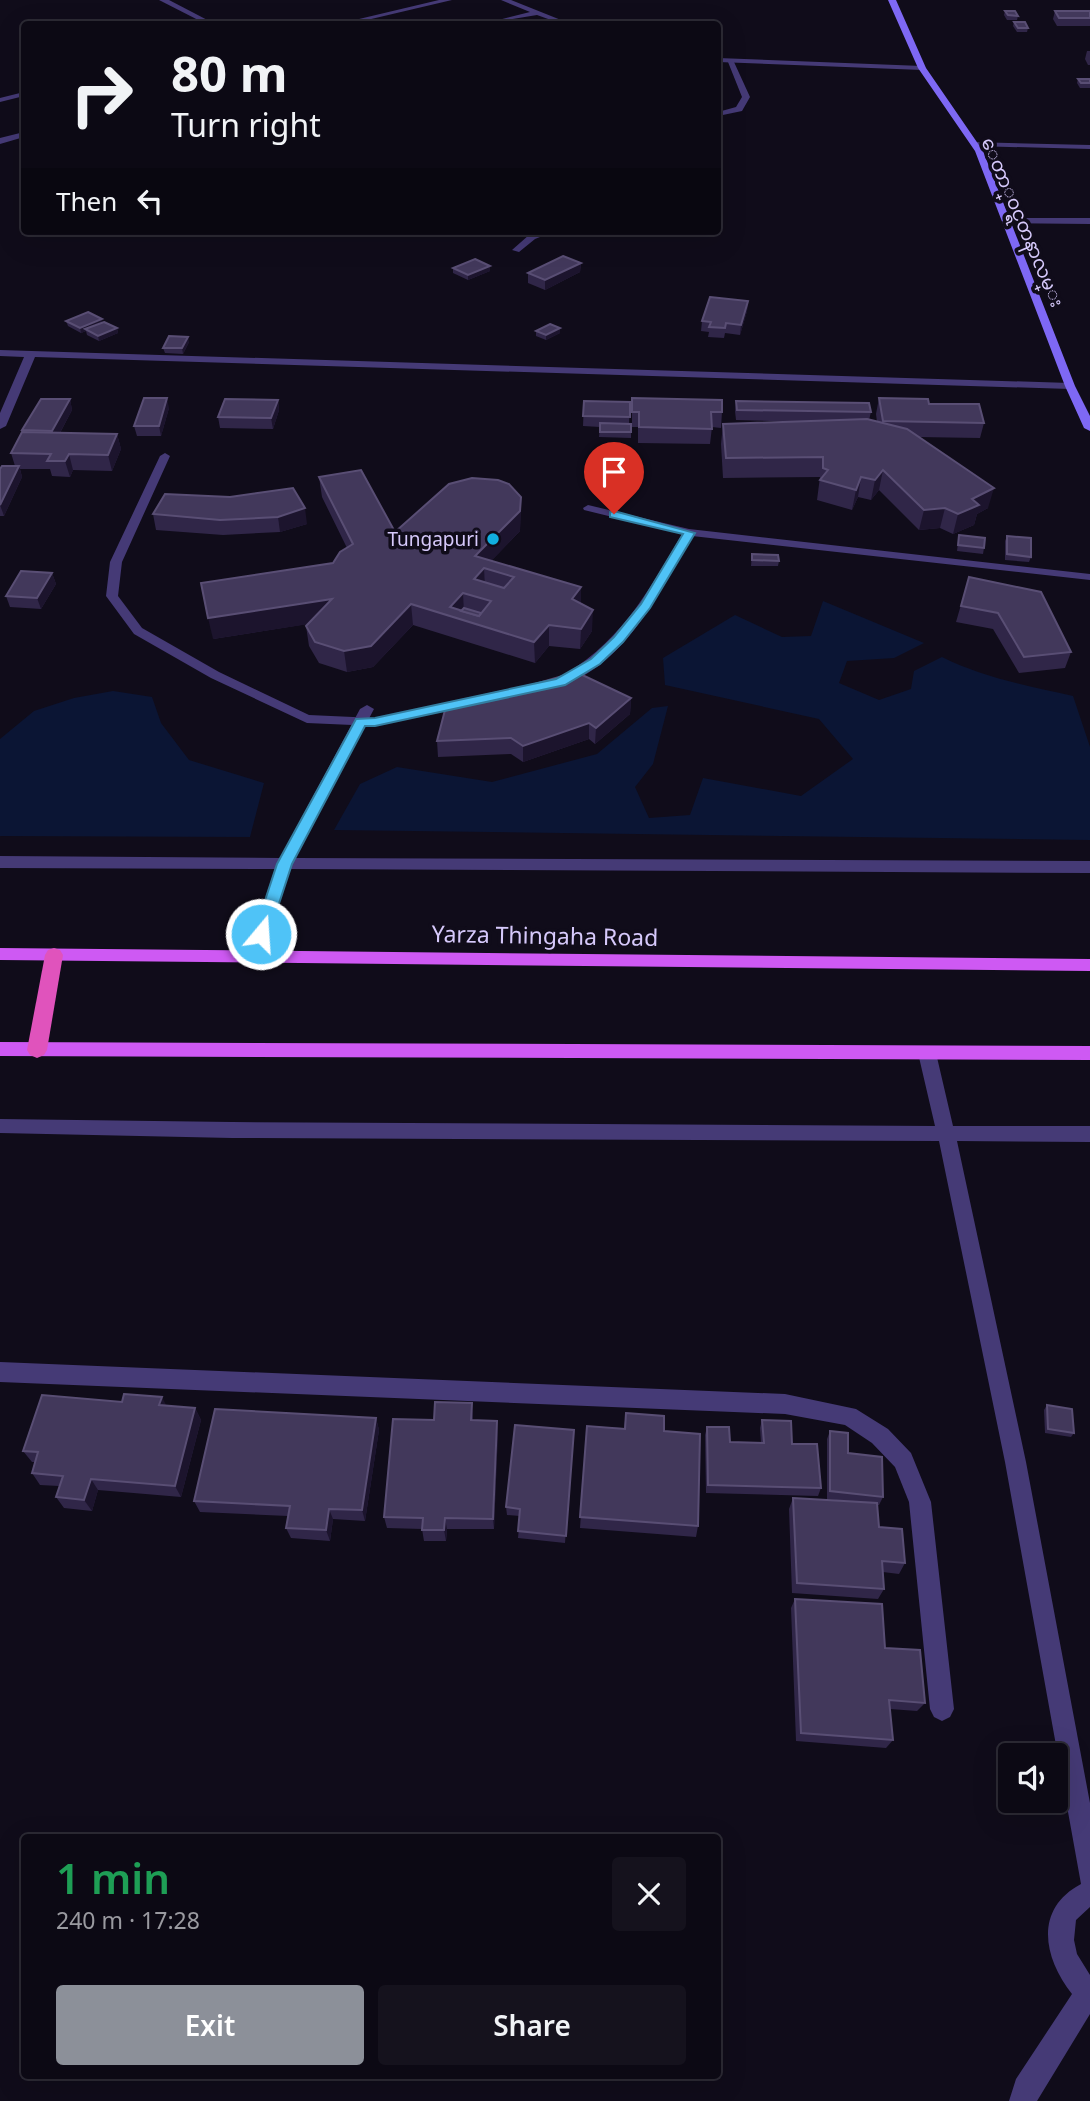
<!DOCTYPE html>
<html lang="en">
<head>
<meta charset="utf-8">
<style>
  body { margin:0; font-family:"Noto Sans","Noto Sans Myanmar",sans-serif; background:#15121d; color:#f1f3f6; height:100vh; display:flex; flex-direction:column; font-size:26px; white-space:nowrap }
  * { box-sizing:border-box; margin:0 }
  p { font-size:23px; color:#9a9aa0 }
  .icon { flex:none; width:38px; height:38px; fill:none; stroke:currentColor; stroke-width:2; stroke-linecap:round; stroke-linejoin:round }
  .map { position:relative; flex:1; overflow:hidden }
  .panel { position:absolute; left:21px; top:1834px; width:700px; height:245px; display:flex; flex-direction:column; background:#0c0914; border-radius:7px; box-shadow:0 7px 28px #0002,0 0 0 2px #2c2a34 }
  .panel>* { flex:none }
  .hud { position:absolute; left:21px; top:21px; width:700px; height:214px; border-radius:7px; box-shadow:0 7px 28px #0002,0 0 0 2px #2c2a34; background:#0c0914; color:#f1f3f6; overflow:hidden }
  .controls { position:absolute; left:998px; top:1743px; display:grid; gap:14px }
  .controls a { display:grid; place-items:center; width:70px; height:70px; border-radius:7px; background:#0c0914; box-shadow:0 7px 28px #0002,0 0 0 2px #2c2a34; font-size:35px }
  .pin { position:absolute; display:grid; place-items:center; width:60px; height:60px; color:#fff; margin:-72px -30px; border-radius:50% 50% 50% 0; rotate:-45deg; box-shadow:0 0 7px #0007 }
  .pin .icon { rotate:45deg }
  .me { position:absolute; width:77px; margin:-38px; rotate:18deg; stroke-linejoin:round; filter:drop-shadow(0 0 5px #0008) }
  .turn { display:flex; align-items:center; gap:24px; height:147px; padding:0 35px; font-size:32px }
  .turn .icon { width:91px; height:91px; stroke-width:2.5 }
  .turn b { display:block; font-size:49px; line-height:60px }
  .then { display:flex; align-items:center; height:66px; padding:0 35px; background:#0003; gap:14px; font-size:26px }
  .round { display:grid; place-items:center; flex:none; width:74px; height:74px; border-radius:7px; background:#15121d }
  .head { display:flex; align-items:center; justify-content:space-between; height:119px; padding:0 35px }
  h1 { font-size:42px; font-weight:600; line-height:52px; color:#1e9e55 }
  .cta { display:flex; gap:14px; margin-top:auto; padding:14px 35px }
  .cta a { flex:1; height:80px; border-radius:7px; background:#8c9099; color:#fff; font-size:28px; font-weight:600; line-height:80px; text-align:center }
  .cta a+a { background:#15121d; color:#f1f3f6 }
  .map>svg:first-child { display:block }
  .water { fill:#0b1534 }
  .lines { fill:none; stroke-linecap:round; stroke-linejoin:round }
  .service { fill:#453a76; fill-rule:evenodd }
  .minor { fill:#453a76; fill-rule:evenodd }
  .secondary { fill:#7e68f4; fill-rule:evenodd }
  .primary { fill:#ce59f3; fill-rule:evenodd }
  .trunk { fill:#e053bc; fill-rule:evenodd }
  .wall { fill:#302648 }
  .shaded-wall { fill:#1c142d }
  .building { fill:#42385b; stroke:#594e74; stroke-width:2; fill-rule:evenodd }
  .route { fill:#4fc3f7; stroke:#337fa1; stroke-width:2 }
  .poi-dot { fill:#11afe0; stroke:#100c1a; stroke-width:2.5 }
  .labels { text-anchor:middle; dominant-baseline:central; stroke-width:7; stroke-linejoin:round; paint-order:stroke }
  .far-street-label { font-size:19px; fill:#d6c9fb; stroke:#100c1a }
  .far-poi-label { font-size:19px; fill:#d6c9fb; stroke:#100c1a; text-anchor:end }
  .street-label { font-size:23px; fill:#d6c9fb; stroke:#100c1a }
</style>
</head>
<body>
<div class="map">
<svg width="1090" height="2101" viewBox="0 0 1090 2101">
  <rect width="100%" height="100%" fill="#100c1a"/>
  <!-- water -->
  <g class="water">
    <path d="M 823,601 L 924,643 L 894,658 L 847,661 L 839,683 L 879,700 L 911,689 L 914,671 L 942,657 C 984,678 1029,686 1073,696 L 1090,747 L 1090,840 L 334,830 L 360,784 L 397,767 L 492,782 L 597,754 L 652,708 L 668,706 L 653,764 L 635,787 L 649,818 L 690,815 L 703,778 L 801,796 L 853,759 L 819,719 L 665,685 L 663,658 L 735,615 L 782,637 L 811,636 Z"/>
    <path d="M 113,691 L 152,697 L 161,723 L 189,760 L 264,783 L 250,837 L 0,836 L 0,739 L 34,711 L 74,698 Z"/>
  </g>
  <g class="lines">
    <!-- service -->
    <g class="service">
      <path d="M 731,60 L 734,62 L 750,97 L 742,111 L 718,116 L 718,112 L 736,107 L 742,97 L 728,62 Z"/>
      <path d="M 971,142 L 1090,145 L 1090,149 L 974,146 Z"/>
      <path d="M 542,231 L 555,231 L 535,239 L 519,252 L 512,250 L 529,235 Z"/>
      <path d="M 165,453 L 170,456 L 122,562 L 118,596 L 142,628 L 219,672 L 309,715 L 375,718 L 512,688 L 518,692 L 516,695 L 375,726 L 307,723 L 211,678 L 134,634 L 106,596 L 110,562 L 160,456 Z"/>
      <path d="M 588,505 L 689,529 L 1090,574 L 1090,580 L 692,536 C 661,591 624,667 558,687 L 552,683 L 554,680 C 618,647 647,594 682,534 L 584,510 L 583,508 Z"/>
    </g>
    <!-- minor -->
    <g class="minor">
      <path d="M 159,0 L 169,0 L 215,24 L 206,24 Z"/>
      <path d="M 439,0 L 452,0 L 350,24 L 338,24 Z"/>
      <path d="M 501,0 L 511,0 L 571,24 L 562,24 L 537,15 L 483,24 L 530,12 Z"/>
      <path d="M 718,58 L 922,66 L 926,68 L 922,70 L 718,62 Z"/>
      <path d="M 24,92 L 24,96 L 0,102 L 0,98 Z"/>
      <path d="M 24,132 L 24,137 L 0,144 L 0,138 Z"/>
      <path d="M 1008,218 L 1090,218 L 1090,224 L 1005,223 L 1005,219 Z"/>
      <path d="M 0,350 L 1070,383 L 1075,386 L 1070,389 L 35,357 L 6,426 L 0,429 L 0,413 L 24,357 L 0,356 Z"/>
      <path d="M 367,705 L 374,709 L 295,858 L 1090,861 L 1090,873 L 290,869 L 262,957 L 254,963 L 246,957 L 275,869 L 0,868 L 0,856 L 280,858 L 360,709 Z"/>
      <path d="M 927,1046 L 933,1048 L 936,1053 L 953,1126 L 1090,1126 L 1090,1142 L 957,1141 L 1026,1462 L 1090,1803 L 1090,1907 L 1076,1920 L 1074,1940 L 1077,1954 L 1090,1975 L 1090,2014 L 1037,2101 L 1009,2101 L 1016,2079 L 1072,1994 C 1043,1957 1034,1909 1081,1884 L 1005,1462 L 939,1141 L 232,1138 L 0,1133 L 0,1119 L 232,1122 L 935,1126 L 918,1053 L 921,1048 Z"/>
      <path d="M 0,1362 L 785,1394 L 856,1409 L 888,1429 L 911,1453 L 931,1502 L 954,1709 L 950,1717 L 942,1721 L 934,1717 L 930,1709 L 909,1502 L 895,1467 L 872,1443 L 845,1425 L 785,1414 L 0,1382 Z"/>
    </g>
    <!-- secondary -->
    <path class="secondary" d="M 888,0 L 896,0 L 926,68 L 983,151 L 1075,386 L 1090,416 L 1090,431 L 1084,428 L 1065,386 L 975,151 L 918,68 Z"/>
    <!-- primary -->
    <g class="primary">
      <path d="M 0,948 L 1090,959 L 1090,971 L 0,960 Z"/>
      <path d="M 0,1042 L 1090,1046 L 1090,1060 L 0,1056 Z"/>
    </g>
    <!-- trunk -->
    <path class="trunk" d="M 54,948 L 60,950 L 63,955 L 47,1050 L 44,1055 L 37,1058 L 30,1055 L 27,1050 L 45,955 L 48,950 Z"/>
  </g>
  <!-- wall -->
  <g class="wall">
    <path d="M 1005,11 L 1018,16 L 1017,20 L 1007,20 L 1004,15 Z"/>
    <path d="M 1055,11 L 1090,11 L 1090,26 L 1057,26 L 1053,19 Z"/>
    <path d="M 1014,22 L 1028,28 L 1027,32 L 1017,32 L 1013,26 Z"/>
    <path d="M 1087,51 L 1090,51 L 1090,65 L 1088,65 L 1085,59 Z"/>
    <path d="M 1078,79 L 1090,79 L 1090,88 L 1080,88 L 1077,83 Z"/>
    <path d="M 581,263 L 580,272 L 545,290 L 528,283 L 528,273 Z"/>
    <path d="M 490,266 L 490,271 L 468,280 L 453,273 L 453,268 Z"/>
    <path d="M 748,301 L 747,311 L 740,335 L 725,333 L 724,338 L 708,337 L 709,332 L 701,331 L 702,321 Z"/>
    <path d="M 66,321 L 102,322 L 117,328 L 118,333 L 99,341 L 87,335 L 86,331 L 81,333 L 68,326 Z"/>
    <path d="M 560,328 L 560,333 L 546,340 L 536,336 L 536,331 Z"/>
    <path d="M 189,342 L 183,354 L 165,353 L 163,348 Z"/>
    <path d="M 632,398 L 722,412 L 721,428 L 712,427 L 710,444 L 638,443 L 638,427 L 632,427 Z"/>
    <path d="M 879,398 L 929,404 L 984,423 L 980,438 L 918,437 L 988,508 L 977,514 L 974,525 L 953,534 L 940,528 L 919,530 L 879,490 L 871,500 L 858,497 L 852,510 L 817,500 L 820,477 L 723,478 L 721,444 L 723,424 L 802,422 L 736,420 L 735,411 L 736,401 L 871,412 L 869,420 L 877,422 L 876,414 Z"/>
    <path d="M 70,399 L 72,410 L 60,433 L 117,434 L 121,449 L 112,471 L 73,470 L 70,477 L 52,476 L 50,469 L 20,469 L 22,477 L 4,516 L 0,516 L 0,469 L 15,466 L 11,453 L 23,432 L 22,430 Z"/>
    <path d="M 278,400 L 279,410 L 273,429 L 220,428 L 218,417 Z"/>
    <path d="M 584,401 L 630,402 L 629,424 L 631,424 L 631,438 L 599,437 L 600,427 L 583,426 Z"/>
    <path d="M 169,408 L 161,436 L 137,436 L 134,426 Z"/>
    <path d="M 319,477 L 395,532 L 521,497 L 520,531 L 491,561 L 581,587 L 581,604 L 592,631 L 580,649 L 549,646 L 535,663 L 413,625 L 373,667 L 347,672 L 319,663 L 309,646 L 306,626 L 307,624 L 213,639 L 333,563 L 347,548 L 322,497 Z"/>
    <path d="M 230,497 L 307,524 L 280,532 L 223,535 L 156,530 L 153,514 Z"/>
    <path d="M 959,535 L 984,548 L 983,554 L 957,551 Z"/>
    <path d="M 1007,536 L 1031,557 L 1029,562 L 1005,560 L 1005,541 Z"/>
    <path d="M 752,554 L 779,561 L 778,566 L 751,566 Z"/>
    <path d="M 52,573 L 56,584 L 41,609 L 10,607 L 6,596 Z"/>
    <path d="M 969,577 L 1071,652 L 1065,668 L 1019,673 L 993,629 L 956,622 Z"/>
    <path d="M 631,698 L 630,714 L 595,744 L 589,739 L 523,762 L 511,754 L 438,757 L 437,741 Z"/>
    <path d="M 472,1403 L 473,1420 L 498,1432 L 494,1529 L 447,1529 L 446,1541 L 424,1541 L 422,1529 L 387,1528 L 384,1517 L 434,1420 Z"/>
    <path d="M 1047,1405 L 1074,1433 L 1071,1437 L 1045,1433 L 1044,1410 Z"/>
    <path d="M 166,1406 L 195,1408 L 201,1420 L 181,1497 L 98,1490 L 92,1511 L 64,1508 L 56,1497 L 59,1486 L 40,1485 L 32,1473 L 35,1462 L 32,1462 L 23,1451 Z"/>
    <path d="M 626,1413 L 664,1431 L 698,1526 L 696,1537 L 580,1528 L 587,1426 L 624,1428 Z"/>
    <path d="M 376,1418 L 379,1430 L 365,1521 L 333,1519 L 330,1541 L 291,1538 L 286,1528 L 288,1516 L 200,1512 L 194,1501 Z"/>
    <path d="M 762,1420 L 792,1444 L 821,1488 L 818,1496 L 706,1493 L 705,1435 L 707,1427 L 730,1442 L 761,1443 L 760,1428 Z"/>
    <path d="M 574,1430 L 565,1543 L 518,1538 L 520,1516 L 507,1515 L 506,1507 Z"/>
    <path d="M 830,1431 L 883,1497 L 879,1505 L 877,1505 L 879,1527 L 905,1563 L 899,1574 L 883,1572 L 884,1589 L 878,1599 L 792,1593 L 789,1509 L 793,1498 L 845,1501 L 827,1499 L 827,1439 Z"/>
    <path d="M 795,1599 L 885,1648 L 925,1703 L 917,1711 L 890,1709 L 893,1740 L 886,1748 L 796,1741 L 791,1608 Z"/>
  </g>
  <!-- shaded-wall -->
  <g class="shaded-wall">
    <path d="M 581,263 L 580,272 L 545,290 L 545,280 Z"/>
    <path d="M 490,266 L 490,271 L 468,280 L 468,275 Z"/>
    <path d="M 748,301 L 747,311 L 740,335 L 741,325 Z"/>
    <path d="M 102,319 L 103,324 L 85,329 L 86,331 L 81,333 L 80,328 Z"/>
    <path d="M 117,328 L 118,333 L 99,341 L 98,336 Z"/>
    <path d="M 560,328 L 560,333 L 546,340 L 546,335 Z"/>
    <path d="M 188,337 L 189,342 L 183,354 L 182,348 Z"/>
    <path d="M 167,398 L 169,408 L 161,436 L 159,426 Z"/>
    <path d="M 70,399 L 72,410 L 55,442 L 52,431 Z"/>
    <path d="M 278,400 L 279,410 L 273,429 L 271,418 Z"/>
    <path d="M 117,434 L 121,449 L 112,471 L 108,455 Z"/>
    <path d="M 69,454 L 73,470 L 70,477 L 65,461 Z"/>
    <path d="M 19,466 L 22,477 L 4,516 L 0,505 Z"/>
    <path d="M 883,470 L 879,490 L 871,500 L 875,480 Z"/>
    <path d="M 861,477 L 858,497 L 852,510 L 856,490 Z"/>
    <path d="M 994,488 L 988,508 L 977,514 L 974,525 L 953,534 L 958,514 L 972,499 Z"/>
    <path d="M 521,497 L 520,531 L 476,577 L 475,556 Z"/>
    <path d="M 305,508 L 307,524 L 280,532 L 278,517 Z"/>
    <path d="M 945,508 L 940,528 L 919,530 L 924,510 Z"/>
    <path d="M 484,568 L 485,588 L 474,579 Z"/>
    <path d="M 52,573 L 56,584 L 41,609 L 37,598 Z"/>
    <path d="M 581,587 L 581,608 L 572,599 Z"/>
    <path d="M 463,593 L 464,613 L 450,607 Z"/>
    <path d="M 332,599 L 335,620 L 213,639 L 208,618 Z"/>
    <path d="M 411,604 L 413,625 L 373,667 L 347,672 L 344,651 Z"/>
    <path d="M 593,610 L 592,631 L 580,649 L 581,629 Z"/>
    <path d="M 549,625 L 549,646 L 535,663 L 534,642 Z"/>
    <path d="M 631,698 L 630,714 L 595,744 L 596,728 Z"/>
    <path d="M 589,723 L 589,739 L 523,762 L 523,746 Z"/>
    <path d="M 162,1397 L 168,1409 L 159,1405 Z"/>
    <path d="M 195,1408 L 201,1420 L 181,1497 L 175,1486 Z"/>
    <path d="M 376,1418 L 379,1430 L 365,1521 L 362,1510 Z"/>
    <path d="M 497,1421 L 498,1432 L 494,1529 L 493,1519 Z"/>
    <path d="M 91,1479 L 98,1490 L 92,1511 L 84,1500 Z"/>
    <path d="M 329,1509 L 333,1519 L 330,1541 L 326,1530 Z"/>
    <path d="M 445,1518 L 447,1529 L 446,1541 L 444,1530 Z"/>
  </g>
  <!-- building -->
  <g class="building">
    <path d="M 1005,11 L 1015,11 L 1018,16 L 1008,15 Z"/>
    <path d="M 1055,11 L 1090,11 L 1090,18 L 1059,18 Z"/>
    <path d="M 1014,22 L 1025,22 L 1028,28 L 1018,28 Z"/>
    <path d="M 1078,79 L 1090,79 L 1090,83 L 1081,83 Z"/>
    <path d="M 563,256 L 581,263 L 545,280 L 528,273 Z"/>
    <path d="M 475,259 L 490,266 L 468,275 L 453,268 Z"/>
    <path d="M 710,297 L 748,301 L 741,325 L 726,323 L 725,328 L 709,327 L 711,322 L 702,321 Z"/>
    <path d="M 88,312 L 102,319 L 80,328 L 66,321 Z"/>
    <path d="M 104,322 L 117,328 L 98,336 L 85,329 Z"/>
    <path d="M 550,324 L 560,328 L 546,335 L 536,331 Z"/>
    <path d="M 169,336 L 188,337 L 182,348 L 163,348 Z"/>
    <path d="M 144,398 L 167,398 L 159,426 L 134,426 Z"/>
    <path d="M 632,398 L 722,400 L 722,412 L 711,412 L 712,429 L 639,427 L 639,412 L 632,412 Z"/>
    <path d="M 879,398 L 928,399 L 929,404 L 979,404 L 984,423 L 883,421 Z"/>
    <path d="M 41,399 L 70,399 L 52,431 L 22,430 Z"/>
    <path d="M 225,399 L 278,400 L 271,418 L 218,417 Z"/>
    <path d="M 584,401 L 630,402 L 630,417 L 583,416 Z"/>
    <path d="M 736,401 L 869,403 L 871,412 L 737,410 Z"/>
    <path d="M 867,419 L 907,429 L 994,488 L 972,499 L 979,505 L 958,514 L 945,508 L 924,510 L 883,470 L 875,480 L 861,477 L 856,490 L 820,480 L 828,470 L 823,468 L 823,457 L 726,458 L 723,424 Z"/>
    <path d="M 600,423 L 631,424 L 631,432 L 600,432 Z"/>
    <path d="M 22,432 L 117,434 L 108,455 L 69,454 L 65,461 L 47,461 L 51,454 L 11,453 Z"/>
    <path d="M 2,466 L 19,466 L 0,505 L 0,469 Z"/>
    <path d="M 361,470 L 395,532 L 449,484 L 472,478 L 498,480 L 509,484 L 521,497 L 520,511 L 475,556 L 581,587 L 572,599 L 593,610 L 581,629 L 549,625 L 534,642 L 411,604 L 371,646 L 344,651 L 315,642 L 306,626 L 332,599 L 208,618 L 201,583 L 333,563 L 340,552 L 353,544 L 319,477 ZM 484,568 L 514,577 L 504,588 L 474,579 ZM 463,593 L 491,601 L 479,616 L 450,607 Z"/>
    <path d="M 293,488 L 305,508 L 278,517 L 220,520 L 153,514 L 165,494 L 230,497 Z"/>
    <path d="M 959,535 L 985,538 L 984,548 L 958,545 Z"/>
    <path d="M 1007,536 L 1031,538 L 1031,557 L 1007,554 Z"/>
    <path d="M 752,554 L 778,555 L 779,561 L 752,560 Z"/>
    <path d="M 21,571 L 52,573 L 37,598 L 6,596 Z"/>
    <path d="M 969,577 L 1041,592 L 1071,652 L 1024,657 L 998,613 L 961,606 Z"/>
    <path d="M 464,608 L 481,613 L 479,616 L 461,611 Z"/>
    <path d="M 576,672 L 631,698 L 596,728 L 589,723 L 523,746 L 511,738 L 437,741 L 445,710 Z"/>
    <path d="M 124,1394 L 162,1397 L 159,1405 L 195,1408 L 175,1486 L 91,1479 L 84,1500 L 56,1497 L 63,1476 L 32,1473 L 38,1452 L 23,1451 L 42,1395 L 122,1402 Z"/>
    <path d="M 435,1402 L 472,1403 L 471,1420 L 497,1421 L 493,1519 L 445,1518 L 444,1530 L 422,1530 L 423,1518 L 384,1517 L 393,1419 L 434,1420 Z"/>
    <path d="M 1047,1405 L 1072,1409 L 1074,1433 L 1048,1429 Z"/>
    <path d="M 215,1409 L 376,1418 L 362,1510 L 329,1509 L 326,1530 L 286,1528 L 290,1506 L 194,1501 Z"/>
    <path d="M 626,1413 L 664,1416 L 664,1431 L 700,1434 L 698,1526 L 580,1517 L 587,1426 L 625,1429 Z"/>
    <path d="M 762,1420 L 791,1421 L 792,1444 L 817,1444 L 821,1488 L 708,1485 L 707,1427 L 729,1427 L 730,1442 L 764,1443 Z"/>
    <path d="M 515,1425 L 574,1430 L 566,1536 L 518,1531 L 520,1509 L 506,1507 Z"/>
    <path d="M 830,1431 L 848,1433 L 848,1453 L 882,1457 L 883,1497 L 830,1491 Z"/>
    <path d="M 793,1498 L 877,1503 L 879,1527 L 902,1529 L 905,1563 L 882,1561 L 884,1589 L 797,1583 Z"/>
    <path d="M 795,1599 L 882,1604 L 885,1648 L 920,1650 L 925,1703 L 889,1700 L 893,1740 L 801,1733 Z"/>
  </g>
  <!-- route -->
  <path class="route" d="M 614,511 L 695,533 L 650,608 L 623,642 L 600,664 L 565,685 L 375,726 L 365,726 L 292,864 L 269,934 L 261,939 L 256,938 L 254,934 L 277,864 L 356,719 L 375,718 L 556,679 L 591,659 L 614,637 L 641,604 L 683,534 L 610,517 L 610,512 Z"/>
  <!-- markers -->
  <circle class="poi-dot" cx="493" cy="539" r="7"/>
  <g class="labels">
    <!-- far-street labels -->
    <g class="far-street-label">
      <text transform="translate(1023 222) rotate(67)">ေတာ္၀င္ရတနာလမ္း</text>
    </g>
    <!-- far-poi labels -->
    <g class="far-poi-label">
      <text x="479" y="539">Tungapuri</text>
    </g>
    <!-- street labels -->
    <g class="street-label">
      <text transform="translate(545 935) rotate(1)">Yarza Thingaha Road</text>
    </g>
  </g>
</svg>
<div class="controls">
<a><svg class="icon" aria-label="sound" viewBox="0 0 24 24"><path d="M4 9h4l5-4v14l-5-4H4zM17 9q2 3 0 6"/></svg></a>
</div>
<div class="pin" style="left:614px;top:514px;background:#d93025"><svg class="icon" aria-label="arrive" viewBox="0 0 24 24"><path d="M6 21V4h12l-3 4 3 4H6"/></svg></div>
<svg class="me" style="left:261px;top:934px" viewBox="-20 -20 40 40"><circle r="17" fill="#4fc3f7" stroke="#fff" stroke-width="3"/><path d="M0-11L8 9 0 5-8 9z" fill="#fff"/></svg>
<div class="hud">
<div class="turn"><svg class="icon" aria-label="right" viewBox="0 0 24 24"><path d="M7 20v-9h11M14 6l5 5-5 5"/></svg><div><b>80 m</b>Turn right</div></div>
<div class="then">Then<svg class="icon" aria-label="left" viewBox="0 0 24 24"><path d="M17 20v-9H6M10 6l-5 5 5 5"/></svg></div>
</div>
<section class="panel">
<div class="head"><div><h1>1 min</h1><p>240 m · 17:28</p></div><a class="round"><svg class="icon" aria-label="close" viewBox="0 0 24 24"><path d="M6 6l12 12M18 6L6 18"/></svg></a></div>
<div class="cta"><a>Exit</a><a>Share</a></div>
</section>
</div>
</body>
</html>
